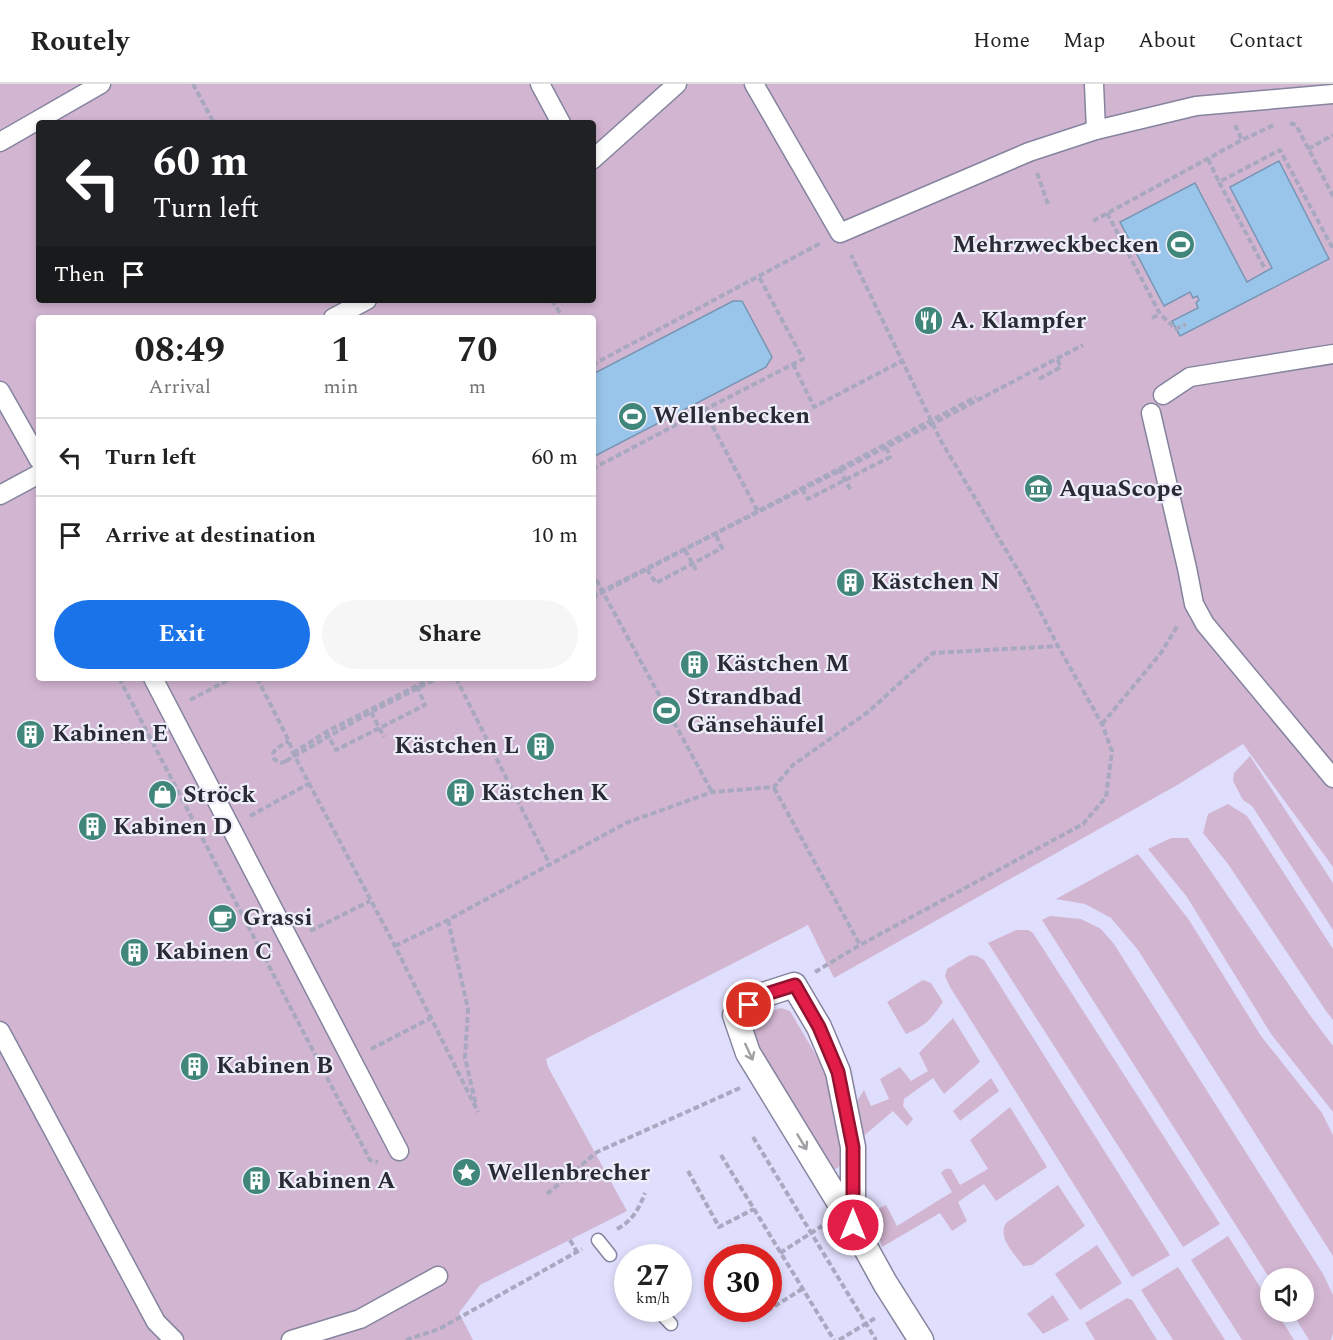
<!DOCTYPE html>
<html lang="en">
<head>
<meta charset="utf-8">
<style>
  body { margin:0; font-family:Spectral,serif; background:#f6f6f6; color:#222; height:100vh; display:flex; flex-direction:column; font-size:22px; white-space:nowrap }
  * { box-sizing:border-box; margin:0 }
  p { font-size:20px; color:#767676 }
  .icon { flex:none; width:33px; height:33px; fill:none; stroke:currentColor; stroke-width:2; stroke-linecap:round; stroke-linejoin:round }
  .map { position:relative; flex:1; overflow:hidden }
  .sheet { position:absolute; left:36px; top:231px; width:560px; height:366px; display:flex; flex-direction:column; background:#fff; border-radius:6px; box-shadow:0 3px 9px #0003 }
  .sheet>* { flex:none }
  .top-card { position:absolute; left:36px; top:36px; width:560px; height:183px; border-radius:6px; box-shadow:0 3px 9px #0003; background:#202124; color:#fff; overflow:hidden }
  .controls { position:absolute; left:1260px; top:1184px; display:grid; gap:12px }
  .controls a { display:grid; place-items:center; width:54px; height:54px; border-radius:50%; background:#fff; box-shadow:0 3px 9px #0003; font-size:30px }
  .speed { position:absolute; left:614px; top:1160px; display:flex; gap:12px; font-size:30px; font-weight:700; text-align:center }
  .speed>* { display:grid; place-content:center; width:78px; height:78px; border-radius:50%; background:#fff; box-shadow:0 3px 9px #0003; line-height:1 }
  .speed small { font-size:15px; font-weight:400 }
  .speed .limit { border:9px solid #d22; background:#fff; color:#111 }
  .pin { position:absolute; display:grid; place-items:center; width:51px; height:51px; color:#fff; margin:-26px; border:3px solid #fff; border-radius:50%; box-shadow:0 2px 6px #0007 }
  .me { position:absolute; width:66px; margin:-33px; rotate:0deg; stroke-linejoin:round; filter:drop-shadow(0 0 4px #0008) }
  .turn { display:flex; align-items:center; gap:21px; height:126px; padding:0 18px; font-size:27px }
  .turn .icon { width:78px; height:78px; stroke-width:2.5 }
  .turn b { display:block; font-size:42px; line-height:51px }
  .then { display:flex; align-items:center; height:57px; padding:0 18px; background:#0003; gap:12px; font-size:22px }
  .eta { display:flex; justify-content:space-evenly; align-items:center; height:102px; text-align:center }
  .eta b { font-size:36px; font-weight:700; line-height:42px }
  .action { display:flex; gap:12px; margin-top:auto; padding:12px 18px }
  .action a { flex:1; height:69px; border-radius:36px; background:#1a73e8; color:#fff; font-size:24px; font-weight:700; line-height:69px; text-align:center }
  .action a+a { background:#f6f6f6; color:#222 }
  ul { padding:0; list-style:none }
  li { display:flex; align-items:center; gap:18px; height:78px; padding:0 18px; border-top:2px solid #e0e0e0 }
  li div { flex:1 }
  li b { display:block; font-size:22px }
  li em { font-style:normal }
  header { display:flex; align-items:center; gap:36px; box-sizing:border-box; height:84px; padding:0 30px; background:#fff; border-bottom:2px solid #e0e0e0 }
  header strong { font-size:28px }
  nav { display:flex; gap:33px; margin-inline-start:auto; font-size:21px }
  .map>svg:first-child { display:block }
  .green { fill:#d2b5d1; fill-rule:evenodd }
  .water { fill:#99c5ea; stroke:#7896b4; stroke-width:1.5 }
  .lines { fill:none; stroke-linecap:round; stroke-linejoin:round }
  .service-casing { stroke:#84849f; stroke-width:15 }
  .pedestrian-casing { stroke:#84849f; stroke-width:21 }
  .minor-casing { stroke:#84849f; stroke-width:27 }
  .path { stroke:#a8a8c0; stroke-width:4; stroke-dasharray:6 3; stroke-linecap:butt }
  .service { stroke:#fff; stroke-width:12 }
  .pedestrian { stroke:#fff; stroke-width:18 }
  .minor { stroke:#fff; stroke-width:24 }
  .path-bridge { stroke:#a8a8c0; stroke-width:4; stroke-dasharray:6 3; stroke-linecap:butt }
  .oneway { stroke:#9f9fa4 }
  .route-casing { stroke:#92132f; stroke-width:15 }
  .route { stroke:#e11d48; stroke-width:10 }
  .labels { text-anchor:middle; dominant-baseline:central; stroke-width:4.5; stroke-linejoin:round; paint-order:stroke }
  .poi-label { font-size:24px; font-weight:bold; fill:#2a2a35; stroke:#eeeefa; text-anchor:start }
</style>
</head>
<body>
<header>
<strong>Routely</strong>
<nav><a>Home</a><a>Map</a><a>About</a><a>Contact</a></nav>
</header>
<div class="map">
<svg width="1333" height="1256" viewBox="0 0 1333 1256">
  <rect width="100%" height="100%" fill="#dfdffd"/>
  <!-- green -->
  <g class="green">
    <path d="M 0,0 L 1333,0 L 1333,783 L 1243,660 L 1179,700 L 834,894 L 808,841 L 546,975 L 548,983 L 627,1127 L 480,1201 L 459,1229 L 473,1256 L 0,1256 ZM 39,39 L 592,39 L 592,216 L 39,216 ZM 39,234 L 592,234 L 592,594 L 39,594 Z"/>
    <path d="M 1250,672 L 1333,799 L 1333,846 L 1252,722 L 1243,716 L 1233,697 L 1234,689 Z"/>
    <path d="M 1228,720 L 1247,732 L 1333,865 L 1333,936 L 1326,927 L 1228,780 L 1203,749 L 1208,730 Z"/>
    <path d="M 1171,754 L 1188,754 L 1309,930 L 1333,962 L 1333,1028 L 1271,950 L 1187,813 L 1148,765 Z"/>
    <path d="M 1138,770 L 1189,836 L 1261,952 L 1322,1029 L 1333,1051 L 1333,1172 L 1138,866 L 1111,834 L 1085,820 L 1056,815 Z"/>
    <path d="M 1050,832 L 1081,835 L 1101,845 L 1114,860 L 1323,1190 L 1333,1211 L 1333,1249 L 1331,1256 L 1309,1256 L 1291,1227 L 1304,1227 L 1304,1194 L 1270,1195 L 1042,836 Z"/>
    <path d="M 1016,846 L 1028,846 L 1033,849 L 1220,1140 L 1183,1163 L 988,859 Z"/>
    <path d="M 970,871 L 977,872 L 984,876 L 1170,1171 L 1132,1193 L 950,903 L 945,892 L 947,885 Z"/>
    <path d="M 923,896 L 931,899 L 943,918 C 930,936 927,941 906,950 L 887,918 Z"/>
    <path d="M 781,924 L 790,927 L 830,995 L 842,1081 L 834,1086 L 823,1071 L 753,957 L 751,941 C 760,931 769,928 781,924 Z"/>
    <path d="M 953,934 L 980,978 L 944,1010 L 933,994 L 904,1015 L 903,1022 L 913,1035 L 907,1042 L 893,1027 L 860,1055 L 855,1020 L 864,1006 L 871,1022 L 889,1015 L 880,995 L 900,983 L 911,997 L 928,987 L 919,969 Z"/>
    <path d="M 991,994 L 999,1007 L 960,1037 L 953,1027 Z"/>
    <path d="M 1010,1023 L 1047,1083 L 996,1117 L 984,1100 L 958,1118 L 967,1137 L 952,1147 L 940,1129 L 882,1163 L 872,1128 L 886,1121 L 897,1142 L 952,1108 L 941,1089 C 944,1085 946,1084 951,1085 L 960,1101 L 988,1085 L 970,1056 Z"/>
    <path d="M 1058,1101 L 1085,1142 L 1032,1181 L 1023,1182 C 1015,1170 997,1154 1006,1139 Z"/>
    <path d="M 1228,1152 L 1270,1219 L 1270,1227 L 1276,1227 L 1294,1256 L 1242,1256 L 1191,1176 Z"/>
    <path d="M 1097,1161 L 1122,1199 L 1080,1226 L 1055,1190 Z"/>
    <path d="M 1178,1183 L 1225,1256 L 1173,1256 L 1141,1206 Z"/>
    <path d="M 1053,1211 L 1069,1236 L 1043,1250 L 1027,1230 Z"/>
    <path d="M 1127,1214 L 1132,1216 L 1157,1256 L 1095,1256 L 1085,1239 Z"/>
  </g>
  <!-- water -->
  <g class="water">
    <path d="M 1279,77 L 1329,175 L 1180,252 L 1172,237 L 1198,224 L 1196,219 L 1199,216 L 1197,212 L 1193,214 L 1190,208 L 1164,222 L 1120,138 L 1195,99 L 1247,198 L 1272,184 L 1230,103 Z"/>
    <path d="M 733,217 L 742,217 L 772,273 L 766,283 L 593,373 L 593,290 Z"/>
  </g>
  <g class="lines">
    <defs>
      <g id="service">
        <path d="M 598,1156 L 610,1171"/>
        <path d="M 656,1224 L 671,1240"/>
      </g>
      <g id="pedestrian">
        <path d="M 540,0 L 561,39"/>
        <path d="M 754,0 L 840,149 L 1029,68 L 1096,46 L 1196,22 L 1333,10"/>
        <path d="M 1094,0 L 1096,46"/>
        <path d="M 0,58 L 101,0"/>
        <path d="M 592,76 L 677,0"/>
        <path d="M 333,234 L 367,216"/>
        <path d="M 0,307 L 39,376"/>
        <path d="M 1163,311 L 1190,293 L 1333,270"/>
        <path d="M 1151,329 L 1187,484 L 1194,520 L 1205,540 L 1333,694"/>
        <path d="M 0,411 L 39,390"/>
        <path d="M 153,594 L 399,1067"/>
        <path d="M 0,947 L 156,1238 L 174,1256"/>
        <path d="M 291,1256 L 360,1235 L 438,1192"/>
      </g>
      <path id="minor" d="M 853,1141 L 853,1063 L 838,988 L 819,943 L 794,901 L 763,911 L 735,931 L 748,969 L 853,1141 L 885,1199 L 921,1256"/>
    </defs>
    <!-- service casing -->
    <use href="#service" class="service-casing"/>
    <!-- pedestrian casing -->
    <use href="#pedestrian" class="pedestrian-casing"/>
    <!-- minor casing -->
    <use href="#minor" class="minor-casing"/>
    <!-- path -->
    <g class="path">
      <path d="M 193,0 L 214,39"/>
      <path d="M 1290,39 L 1296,41 L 1333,112"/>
      <path d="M 1235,41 L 1242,56 L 1274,41"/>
      <path d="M 1308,65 L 1333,51"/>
      <path d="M 1208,75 L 1219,98"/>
      <path d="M 1037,89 L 1048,120"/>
      <path d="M 1107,129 L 1160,230 L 1176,245 L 1186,240"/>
      <path d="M 1093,137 L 1242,56"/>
      <path d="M 1264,183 L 1219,98 L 1280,66 L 1333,165"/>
      <path d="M 552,216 L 563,234"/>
      <path d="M 1152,234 L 1160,230"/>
      <path d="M 793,280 L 814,323 L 902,277"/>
      <path d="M 592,281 L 821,159"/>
      <path d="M 1039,295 L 1061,283 L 1057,275"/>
      <path d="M 704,326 L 758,428"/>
      <path d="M 592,385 L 704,326 L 803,275 L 758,191"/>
      <path d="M 802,405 L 808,415 L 890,373 L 886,363"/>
      <path d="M 39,439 L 39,440"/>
      <path d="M 647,485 L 656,499 L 722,464 L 715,449"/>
      <path d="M 592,488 L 712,708"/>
      <path d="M 592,512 L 932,340 L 1083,261"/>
      <path d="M 119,594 L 370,1076 L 378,1078"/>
      <path d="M 257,594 L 289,657 L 293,669 L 395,862 L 478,1028"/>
      <path d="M 456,594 L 550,781"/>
      <path d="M 190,616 L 232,594"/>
      <path d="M 1102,640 L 1161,569 L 1178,541"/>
      <path d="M 326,648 L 336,666 L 425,621 L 417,602"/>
      <path d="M 293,669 L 326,648 L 432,594"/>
      <path d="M 286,677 L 281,679 L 274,675 L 273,669 L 277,664 L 289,657"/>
      <path d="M 774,704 L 860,861"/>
      <path d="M 250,732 L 310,699"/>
      <path d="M 448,836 L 468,925 L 465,974 L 476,1021"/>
      <path d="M 310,847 L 370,817"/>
      <path d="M 395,862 L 448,836 L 626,739 L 712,708 L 774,703 L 793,681 L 868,628 L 933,569 L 1058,562"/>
      <path d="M 815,888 L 860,861 L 1083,740 L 1106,713 L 1112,667 L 1102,640 L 1058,562 L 1025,498 L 941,357 L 851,171"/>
      <path d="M 371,965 L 431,934"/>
      <path d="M 753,1053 L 876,1256"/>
      <path d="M 721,1071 L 834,1256"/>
      <path d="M 688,1087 L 719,1143 L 754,1125"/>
      <path d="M 547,1110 L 597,1068 L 740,1004"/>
      <path d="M 617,1145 C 632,1137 639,1125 645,1109"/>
      <path d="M 570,1156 L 577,1168"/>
      <path d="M 780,1169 L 822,1142"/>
      <path d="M 767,1227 L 802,1205"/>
      <path d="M 406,1256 L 439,1245 L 582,1165"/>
      <path d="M 839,1256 L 877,1233"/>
    </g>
    <!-- service -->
    <use href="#service" class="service"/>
    <!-- pedestrian -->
    <use href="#pedestrian" class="pedestrian"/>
    <!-- minor -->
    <use href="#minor" class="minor"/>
    <!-- path-bridge -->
    <g class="path-bridge">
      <path d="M 839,384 L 851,407"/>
      <path d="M 685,466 L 696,486"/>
      <path d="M 592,514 L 976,313"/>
      <path d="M 371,628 L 384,653"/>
      <path d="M 286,677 L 371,628 L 438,594"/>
    </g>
  </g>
  <!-- one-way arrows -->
  <defs><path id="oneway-shaft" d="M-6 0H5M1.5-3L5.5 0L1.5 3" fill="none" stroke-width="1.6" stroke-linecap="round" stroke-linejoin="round" transform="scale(1.5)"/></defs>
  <g class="oneway">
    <use href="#oneway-shaft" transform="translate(749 968) rotate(65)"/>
    <use href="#oneway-shaft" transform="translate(802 1058) rotate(59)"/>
  </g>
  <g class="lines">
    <defs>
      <path id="route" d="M 749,921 L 763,911 L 795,901 L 819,943 L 838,988 L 853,1063 L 853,1141"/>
    </defs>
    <!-- route casing -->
    <use href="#route" class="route-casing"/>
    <!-- route -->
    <use href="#route" class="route"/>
  </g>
  <!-- icons -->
  <defs>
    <symbol id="stadium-disc" viewBox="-11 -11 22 22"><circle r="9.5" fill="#41867a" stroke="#eeeefa"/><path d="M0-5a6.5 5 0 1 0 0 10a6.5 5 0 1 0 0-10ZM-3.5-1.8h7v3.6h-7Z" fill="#fff"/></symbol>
    <symbol id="restaurant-disc" viewBox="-11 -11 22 22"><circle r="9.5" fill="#41867a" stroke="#eeeefa"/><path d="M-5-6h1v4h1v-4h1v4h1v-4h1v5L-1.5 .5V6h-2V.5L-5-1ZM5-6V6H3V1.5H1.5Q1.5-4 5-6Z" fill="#fff"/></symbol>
    <symbol id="museum-disc" viewBox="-11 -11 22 22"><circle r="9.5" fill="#41867a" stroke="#eeeefa"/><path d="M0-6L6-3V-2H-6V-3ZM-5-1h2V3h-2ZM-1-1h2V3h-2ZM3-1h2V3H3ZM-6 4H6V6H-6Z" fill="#fff"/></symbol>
    <symbol id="building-disc" viewBox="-11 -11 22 22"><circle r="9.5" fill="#41867a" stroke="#eeeefa"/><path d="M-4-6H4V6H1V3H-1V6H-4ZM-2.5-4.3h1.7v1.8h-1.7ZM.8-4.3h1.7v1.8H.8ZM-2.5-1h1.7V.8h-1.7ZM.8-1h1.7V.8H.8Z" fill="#fff"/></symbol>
    <symbol id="shop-disc" viewBox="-11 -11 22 22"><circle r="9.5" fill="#41867a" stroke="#eeeefa"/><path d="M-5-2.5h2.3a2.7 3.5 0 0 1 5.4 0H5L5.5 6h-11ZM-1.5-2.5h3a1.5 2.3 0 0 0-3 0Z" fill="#fff"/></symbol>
    <symbol id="cafe-disc" viewBox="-11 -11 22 22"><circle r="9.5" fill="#41867a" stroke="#eeeefa"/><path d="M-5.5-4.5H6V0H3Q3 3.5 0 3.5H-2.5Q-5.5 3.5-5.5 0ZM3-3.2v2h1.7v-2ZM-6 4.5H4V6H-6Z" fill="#fff"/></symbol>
    <symbol id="sight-disc" viewBox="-11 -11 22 22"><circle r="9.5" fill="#41867a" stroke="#eeeefa"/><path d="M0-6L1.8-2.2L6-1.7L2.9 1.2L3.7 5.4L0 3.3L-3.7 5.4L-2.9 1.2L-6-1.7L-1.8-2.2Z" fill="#fff"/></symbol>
  </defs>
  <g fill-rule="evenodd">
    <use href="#stadium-disc" x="1164" y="144" width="33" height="33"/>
    <use href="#restaurant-disc" x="912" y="220" width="33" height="33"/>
    <use href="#stadium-disc" x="616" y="316" width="33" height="33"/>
    <use href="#museum-disc" x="1022" y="388" width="33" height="33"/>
    <use href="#building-disc" x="834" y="482" width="33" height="33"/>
    <use href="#building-disc" x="678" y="564" width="33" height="33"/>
    <use href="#stadium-disc" x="650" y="610" width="33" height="33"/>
    <use href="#building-disc" x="14" y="634" width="33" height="33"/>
    <use href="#building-disc" x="524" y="646" width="33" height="33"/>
    <use href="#building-disc" x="444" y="692" width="33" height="33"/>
    <use href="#shop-disc" x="146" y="694" width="33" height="33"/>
    <use href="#building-disc" x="76" y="726" width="33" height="33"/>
    <use href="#cafe-disc" x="206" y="818" width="33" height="33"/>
    <use href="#building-disc" x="118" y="852" width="33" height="33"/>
    <use href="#building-disc" x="178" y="966" width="33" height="33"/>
    <use href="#sight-disc" x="450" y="1072" width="33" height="33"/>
    <use href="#building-disc" x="240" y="1080" width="33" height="33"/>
  </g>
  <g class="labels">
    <!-- poi labels -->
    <g class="poi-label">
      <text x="1159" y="161" text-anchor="end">Mehrzweckbecken</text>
      <text x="950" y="237">A. Klampfer</text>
      <text x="653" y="332">Wellenbecken</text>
      <text x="1059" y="405">AquaScope</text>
      <text x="871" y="498">Kästchen N</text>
      <text x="716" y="580">Kästchen M</text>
      <text x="687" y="613">Strandbad<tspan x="687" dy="28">Gänsehäufel</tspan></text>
      <text x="52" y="650">Kabinen E</text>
      <text x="519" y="662" text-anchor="end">Kästchen L</text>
      <text x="481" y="709">Kästchen K</text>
      <text x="183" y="711">Ströck</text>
      <text x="113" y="743">Kabinen D</text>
      <text x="243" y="834">Grassi</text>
      <text x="155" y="868">Kabinen C</text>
      <text x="216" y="982">Kabinen B</text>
      <text x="487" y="1089">Wellenbrecher</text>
      <text x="277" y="1097">Kabinen A</text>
    </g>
  </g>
</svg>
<div class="controls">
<a><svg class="icon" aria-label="sound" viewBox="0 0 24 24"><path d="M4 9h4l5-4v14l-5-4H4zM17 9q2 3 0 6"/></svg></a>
</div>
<div class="speed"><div>27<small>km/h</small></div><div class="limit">30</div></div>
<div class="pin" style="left:749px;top:921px;background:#d93025"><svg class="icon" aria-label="arrive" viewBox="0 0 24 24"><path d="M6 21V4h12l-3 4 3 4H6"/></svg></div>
<svg class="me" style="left:853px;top:1141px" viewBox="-20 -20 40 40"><circle r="17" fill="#e11d48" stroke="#fff" stroke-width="3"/><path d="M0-11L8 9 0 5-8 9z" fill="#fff"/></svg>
<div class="top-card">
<div class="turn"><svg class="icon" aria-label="left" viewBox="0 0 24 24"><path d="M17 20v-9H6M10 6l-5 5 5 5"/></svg><div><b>60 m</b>Turn left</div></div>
<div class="then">Then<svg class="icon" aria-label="arrive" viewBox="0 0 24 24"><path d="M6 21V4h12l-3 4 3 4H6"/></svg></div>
</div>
<section class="sheet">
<div class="eta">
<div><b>08:49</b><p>Arrival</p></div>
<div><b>1</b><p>min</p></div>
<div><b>70</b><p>m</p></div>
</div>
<ul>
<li><svg class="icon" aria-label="left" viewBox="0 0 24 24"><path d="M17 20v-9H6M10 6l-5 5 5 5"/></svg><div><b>Turn left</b></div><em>60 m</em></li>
<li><svg class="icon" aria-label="arrive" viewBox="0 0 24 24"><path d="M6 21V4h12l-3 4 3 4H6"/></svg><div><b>Arrive at destination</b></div><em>10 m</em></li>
</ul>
<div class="action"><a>Exit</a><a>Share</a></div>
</section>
</div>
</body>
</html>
